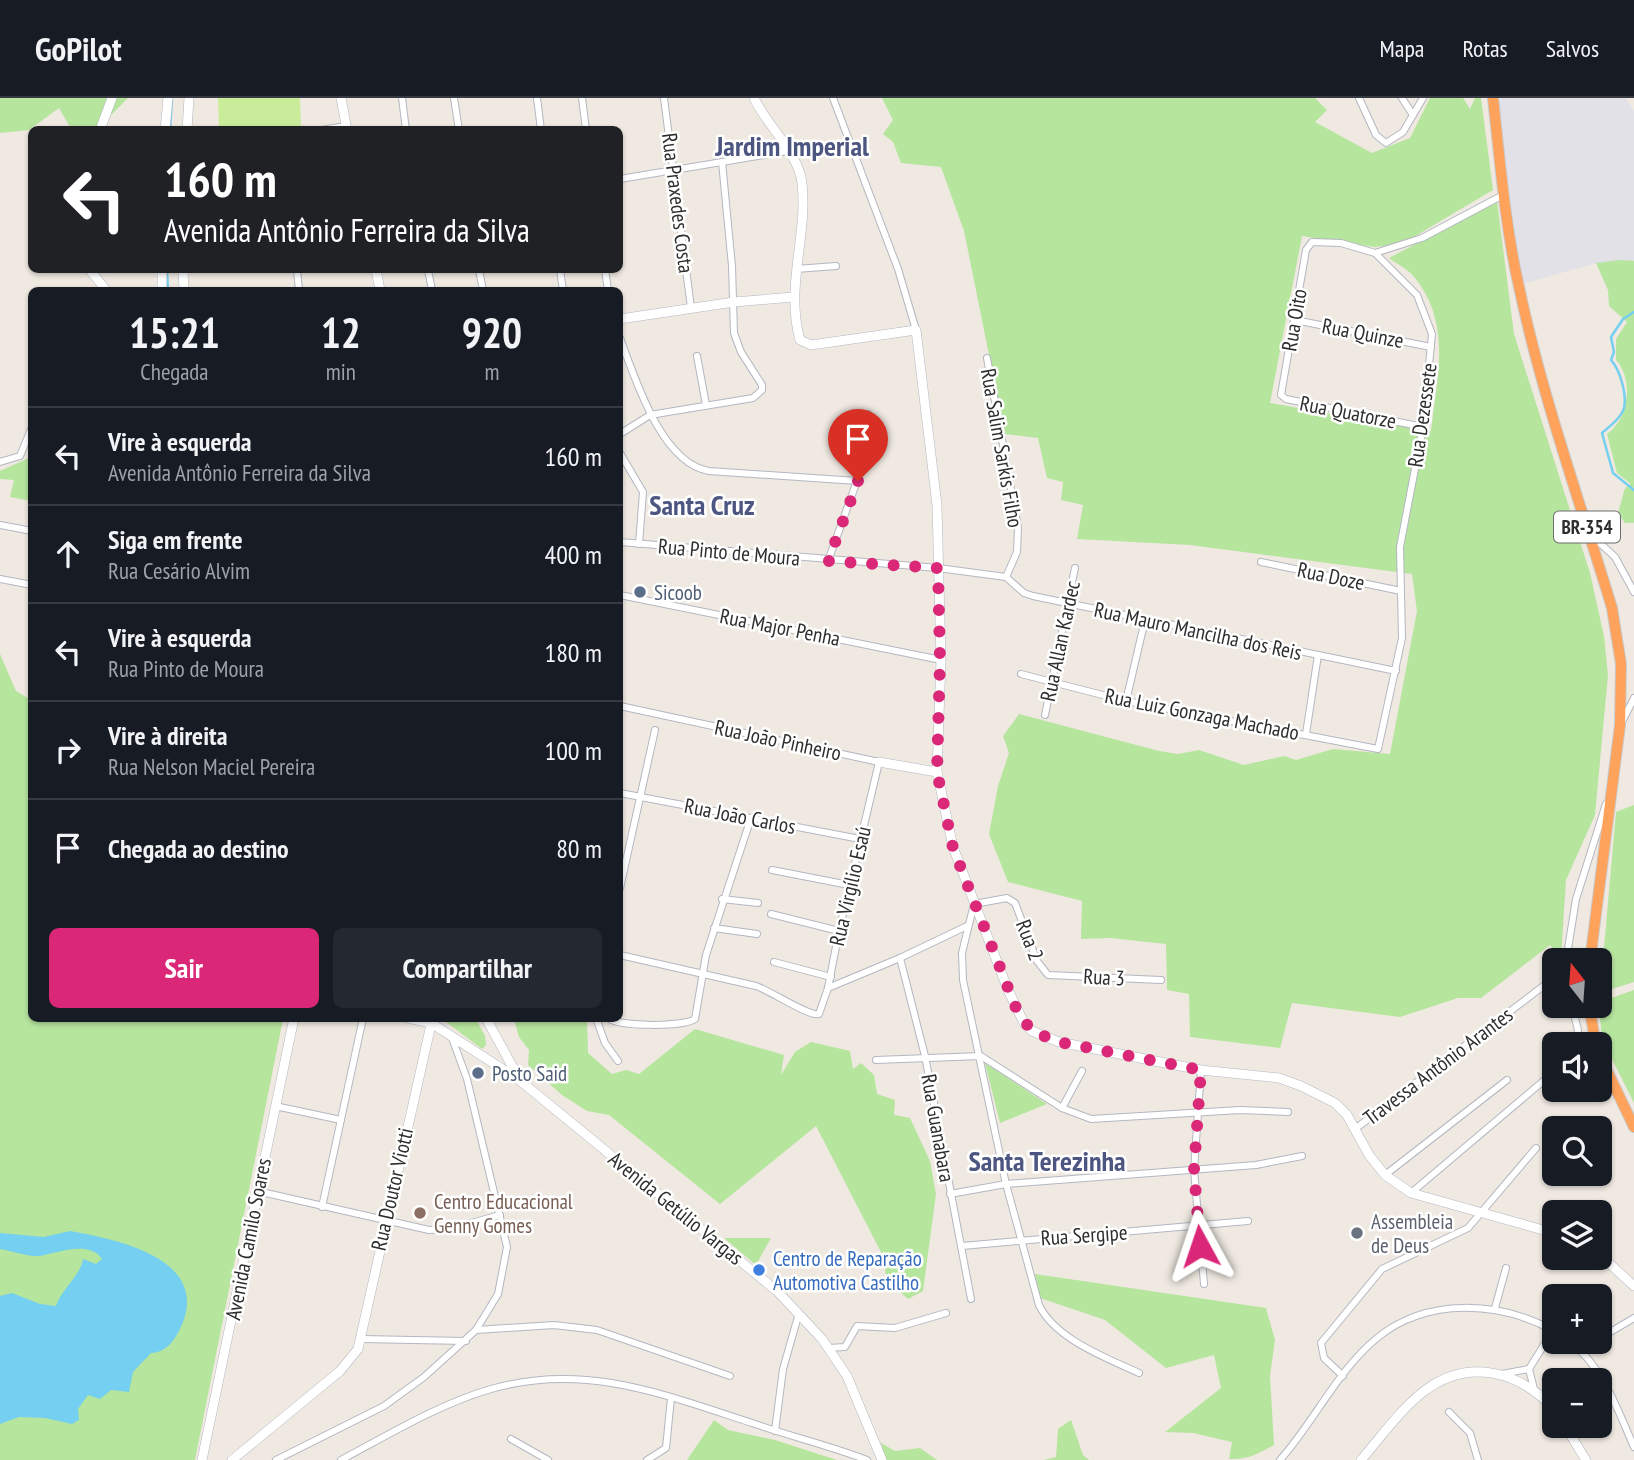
<!DOCTYPE html>
<html lang="pt">
<head>
<meta charset="utf-8">
<style>
  body { margin:0; font-family:"PT Sans Narrow",sans-serif; background:#242831; color:#f1f3f6; height:100vh; display:flex; flex-direction:column; font-size:26px; white-space:nowrap }
  * { box-sizing:border-box; margin:0 }
  p { font-size:23px; color:#9ea1a6 }
  .icon { flex:none; width:38px; height:38px; fill:none; stroke:currentColor; stroke-width:2; stroke-linecap:round; stroke-linejoin:round }
  .map { position:relative; flex:1; overflow:hidden }
  .side { position:absolute; left:28px; top:189px; width:595px; height:735px; display:flex; flex-direction:column; background:#171b24; border-radius:10px; box-shadow:0 2px 5px #0004 }
  .side>* { flex:none }
  .banner { position:absolute; left:28px; top:28px; width:595px; height:147px; border-radius:10px; box-shadow:0 2px 5px #0004; background:#202124; color:#fff; overflow:hidden }
  .needle { width:46px; rotate:343deg }
  .tools { position:absolute; left:1542px; top:850px; display:grid; gap:14px }
  .tools a { display:grid; place-items:center; width:70px; height:70px; border-radius:10px; background:#171b24; box-shadow:0 2px 5px #0004; font-size:35px }
  .pin { position:absolute; display:grid; place-items:center; width:60px; height:60px; color:#fff; margin:-72px -30px; border-radius:50% 50% 50% 0; rotate:-45deg; box-shadow:0 0 7px #0007 }
  .pin .icon { rotate:45deg }
  .me { position:absolute; width:77px; margin:-38px; rotate:355deg; stroke-linejoin:round; filter:drop-shadow(0 0 5px #0008) }
  .turn { display:flex; align-items:center; gap:24px; height:147px; padding:0 21px; font-size:32px }
  .turn .icon { width:91px; height:91px; stroke-width:2.5 }
  .turn b { display:block; font-size:49px; line-height:60px }
  .eta { display:flex; justify-content:space-evenly; align-items:center; height:119px; text-align:center }
  .eta b { font-size:42px; font-weight:700; line-height:49px }
  .cta { display:flex; gap:14px; margin-top:auto; padding:14px 21px }
  .cta a { flex:1; height:80px; border-radius:10px; background:#db2777; color:#fff; font-size:28px; font-weight:700; line-height:80px; text-align:center }
  .cta a+a { background:#242831; color:#f1f3f6 }
  ul { padding:0; list-style:none }
  li { display:flex; align-items:center; gap:21px; height:98px; padding:0 21px; border-top:2px solid #363941 }
  li div { flex:1 }
  li b { display:block; font-size:26px }
  li em { font-style:normal }
  header { display:flex; align-items:center; gap:42px; box-sizing:border-box; height:98px; padding:0 35px; background:#171b24; border-bottom:2px solid #363941 }
  header strong { font-size:33px }
  nav { display:flex; gap:38px; margin-inline-start:auto; font-size:24px }
  .map>svg:first-child { display:block }
  .industrial { fill:#e3e1e8 }
  .green { fill:#b6e59e }
  .pitch { fill:#c9ec9a }
  .water { fill:#75cff0 }
  .lines { fill:none; stroke-linecap:round; stroke-linejoin:round }
  .stream { stroke:#75cff0; stroke-width:2.5 }
  .street-casing { stroke:#b4b7c1; stroke-width:8 }
  .secondary-casing { stroke:#b4b7c1; stroke-width:10 }
  .highway-casing { stroke:#c9c9c9; stroke-width:12 }
  .street { stroke:#fff; stroke-width:6 }
  .secondary { stroke:#fff; stroke-width:9 }
  .highway { stroke:#ffa35c; stroke-width:10 }
  .route { stroke:#db2777; stroke-width:12; stroke-dasharray:0 21.6 }
  .service-dot { fill:#5c6f8a; stroke:#fff; stroke-width:2.5 }
  .education-dot { fill:#8d6e63; stroke:#fff; stroke-width:2.5 }
  .worship-dot { fill:#6b7280; stroke:#fff; stroke-width:2.5 }
  .shop-dot { fill:#3f7fe0; stroke:#fff; stroke-width:2.5 }
  .labels { text-anchor:middle; dominant-baseline:central; stroke-width:5; stroke-linejoin:round; paint-order:stroke }
  .shield { fill:#fff; stroke:#6d6d6d; stroke-width:2 }
  .shield-label { font-size:19px; font-weight:bold; fill:#2e2e2e }
  .street-label { font-size:21px; fill:#2e2e2e; stroke:#fff }
  .service-label { font-size:21px; fill:#4e5e75; stroke:#fff; text-anchor:start }
  .education-label { font-size:21px; fill:#785e54; stroke:#fff; text-anchor:start }
  .worship-label { font-size:21px; fill:#5b616d; stroke:#fff; text-anchor:start }
  .shop-label { font-size:21px; fill:#366cbe; stroke:#fff; text-anchor:start }
  .district-label { font-size:28px; font-weight:bold; fill:#4d5680; stroke:#fff }
</style>
</head>
<body>
<header>
<strong>GoPilot</strong>
<nav><a>Mapa</a><a>Rotas</a><a>Salvos</a></nav>
</header>
<div class="map">
<svg width="1634" height="1362" viewBox="0 0 1634 1362">
  <rect width="100%" height="100%" fill="#efe9e1"/>
  <!-- industrial -->
  <path class="industrial" d="M 1496,0 L 1626,0 L 1634,13 L 1634,163 L 1596,165 L 1522,186 Z"/>
  <!-- green -->
  <g class="green">
    <path d="M 0,0 L 128,0 L 97,31 L 71,31 L 59,10 L 29,32 L 0,35 Z"/>
    <path d="M 882,0 L 1315,0 L 1327,12 L 1315,24 L 1372,55 L 1410,40 L 1430,0 L 1463,0 L 1470,11 L 1475,0 L 1481,0 L 1493,92 L 1402,146 L 1374,149 L 1302,138 L 1270,305 L 1431,333 C 1437,278 1452,227 1415,180 C 1409,172 1397,166 1389,160 L 1497,103 L 1514,236 L 1590,475 L 1604,538 L 1608,577 L 1595,717 L 1566,782 L 1561,859 L 1550,847 L 1481,900 L 1458,900 L 1400,919 L 1292,905 L 1280,950 L 1190,939 L 1189,896 L 1167,892 L 1166,846 L 1110,840 L 1081,841 L 1082,803 L 1008,784 L 989,736 L 998,688 L 1009,655 L 1003,638 L 1019,616 L 1159,653 L 1178,656 L 1199,652 L 1244,667 L 1284,658 L 1296,662 L 1333,651 L 1390,656 L 1417,513 L 1412,476 L 1190,447 L 1077,441 L 1083,407 L 1061,402 L 1063,384 L 1047,380 L 1038,340 L 1005,336 L 964,133 L 941,69 L 901,65 L 893,44 L 883,36 L 893,22 Z"/>
    <path d="M 1620,162 L 1634,163 L 1634,425 L 1625,425 L 1618,415 L 1625,390 L 1631,386 L 1617,375 L 1607,336 C 1629,321 1634,281 1616,262 L 1616,241 L 1627,224 L 1609,208 L 1608,192 L 1596,165 Z"/>
    <path d="M 31,359 L 31,403 L 10,399 L 14,382 L 0,381 L 0,373 Z"/>
    <path d="M 0,556 L 16,593 L 31,602 L 32,920 L 283,921 L 195,1362 L 0,1362 Z"/>
    <path d="M 1634,707 L 1634,884 L 1600,895 L 1616,714 Z"/>
    <path d="M 1634,892 L 1634,1005 L 1602,941 L 1599,908 L 1600,904 Z"/>
    <path d="M 442,921 L 476,921 L 485,938 L 486,947 L 482,951 Z"/>
    <path d="M 514,921 L 587,921 L 588,955 L 612,976 L 626,972 L 639,976 L 695,931 L 784,957 L 781,977 L 795,954 L 811,944 L 850,953 L 853,971 L 861,965 L 874,977 L 877,996 L 895,1002 L 894,1017 L 910,1020 L 930,1063 L 936,1096 L 923,1193 L 908,1201 L 886,1181 L 884,1160 L 816,1028 L 720,1106 L 609,1017 L 587,1013 L 562,997 L 528,967 L 529,952 L 519,939 Z"/>
    <path d="M 985,965 L 1047,1006 L 1000,1025 Z"/>
    <path d="M 724,1140 L 771,1140 L 756,1167 Z"/>
    <path d="M 1035,1176 L 1266,1210 L 1275,1242 L 1270,1278 L 1274,1347 C 1258,1356 1247,1362 1229,1361 L 1232,1344 L 1193,1335 L 1165,1334 L 1221,1290 L 1214,1257 L 1166,1270 L 1105,1222 L 1040,1200 Z"/>
    <path d="M 714,1322 L 728,1332 L 775,1342 L 837,1362 L 687,1362 Z"/>
    <path d="M 1071,1322 L 1083,1357 L 1089,1362 L 1044,1362 L 1056,1359 L 1058,1331 Z"/>
    <path d="M 881,1345 L 895,1353 L 920,1350 L 937,1362 L 886,1362 Z"/>
  </g>
  <!-- pitch -->
  <path class="pitch" d="M 218,0 L 300,0 L 301,31 L 219,31 Z"/>
  <!-- water -->
  <path class="water" d="M 70,1133 C 115,1141 212,1160 181,1229 C 174,1243 167,1254 151,1255 L 133,1274 L 129,1294 L 111,1292 L 100,1301 L 88,1297 L 78,1311 L 79,1322 L 72,1326 L 45,1320 L 19,1319 L 0,1326 L 0,1198 L 12,1195 L 40,1206 L 56,1208 C 60,1193 81,1177 83,1161 L 96,1166 L 102,1161 C 89,1142 58,1155 40,1158 C 28,1159 12,1153 0,1151 L 0,1135 L 44,1139 Z"/>
  <g class="lines">
    <!-- stream -->
    <g class="stream">
      <path d="M 170,32 L 172,0"/>
      <path d="M 167,172 L 168,192"/>
      <path d="M 1634,214 L 1623,221 L 1611,239 L 1614,254 L 1611,262 C 1620,272 1627,296 1624,310 C 1621,320 1610,328 1602,335 L 1613,375 L 1634,392"/>
    </g>
    <defs>
      <g id="street">
        <path d="M 402,0 L 406,32"/>
        <path d="M 454,0 L 459,32"/>
        <path d="M 537,0 L 541,32"/>
        <path d="M 582,0 L 586,32"/>
        <path d="M 664,0 L 691,210"/>
        <path d="M 833,0 L 898,171 L 916,232"/>
        <path d="M 1359,0 L 1376,37 L 1386,45 L 1403,34 L 1423,0"/>
        <path d="M 1402,0 L 1413,17"/>
        <path d="M 321,32 L 346,28"/>
        <path d="M 620,81 L 788,53"/>
        <path d="M 1375,155 L 1422,140 L 1503,97"/>
        <path d="M 796,171 L 836,168"/>
        <path d="M 297,172 L 299,192"/>
        <path d="M 428,172 L 432,192"/>
        <path d="M 479,172 L 483,192"/>
        <path d="M 560,172 L 563,192"/>
        <path d="M 605,172 L 608,192"/>
        <path d="M 1295,222 L 1431,249"/>
        <path d="M 620,240 C 635,280 661,365 709,373 L 857,383"/>
        <path d="M 697,258 L 706,307"/>
        <path d="M 987,260 L 1018,430 L 1017,454 L 1006,479"/>
        <path d="M 620,336 L 650,317 L 753,300 L 762,292 L 762,287 L 741,254 L 734,235 L 732,168 L 722,64"/>
        <path d="M 620,355 L 643,394 L 639,446"/>
        <path d="M 0,364 L 20,358 L 32,329"/>
        <path d="M 0,427 L 32,433"/>
        <path d="M 1592,438 L 1615,459 L 1634,494"/>
        <path d="M 620,444 L 938,470 L 1006,479"/>
        <path d="M 828,463 L 857,383 L 868,316"/>
        <path d="M 1261,464 L 1401,493"/>
        <path d="M 1006,479 L 1024,495 L 1033,498 L 1396,573"/>
        <path d="M 0,481 L 32,487"/>
        <path d="M 620,497 L 941,562"/>
        <path d="M 1021,576 L 1126,603 L 1378,651 L 1402,540 L 1400,449 L 1423,329 L 1432,236 L 1417,197 L 1375,155 L 1341,145 L 1312,144 L 1306,152 L 1281,297 L 1286,301 L 1423,329"/>
        <path d="M 1126,603 L 1145,522"/>
        <path d="M 620,608 L 879,664 L 839,833 L 828,890 L 819,916 C 809,919 771,893 756,888 L 620,857"/>
        <path d="M 1045,617 L 1075,470"/>
        <path d="M 1623,622 L 1634,600"/>
        <path d="M 1306,636 L 1318,557"/>
        <path d="M 620,695 L 860,741"/>
        <path d="M 772,772 L 849,787"/>
        <path d="M 620,790 L 655,632"/>
        <path d="M 722,801 L 758,805"/>
        <path d="M 771,816 L 839,833"/>
        <path d="M 714,830 L 757,836"/>
        <path d="M 900,860 L 925,958 L 971,1201"/>
        <path d="M 1566,863 L 1576,801 L 1606,706"/>
        <path d="M 774,864 L 831,879"/>
        <path d="M 828,890 L 900,860 L 967,828"/>
        <path d="M 1572,908 L 1578,932 L 1575,947"/>
        <path d="M 596,920 L 605,945 L 618,963"/>
        <path d="M 608,920 C 620,929 683,929 695,921 L 706,857 L 751,720"/>
        <path d="M 876,962 L 981,958 L 1062,1010 L 1091,1021 L 1240,1012 L 1288,1014"/>
        <path d="M 1201,972 L 1194,1072 L 1204,1186"/>
        <path d="M 275,1008 L 341,1022"/>
        <path d="M 1062,1010 L 1082,973"/>
        <path d="M 1355,1031 L 1554,880"/>
        <path d="M 1385,1077 L 1507,982"/>
        <path d="M 257,1093 L 429,1132 L 450,1131 L 500,1117"/>
        <path d="M 1411,1095 L 1554,974"/>
        <path d="M 950,1096 L 1006,1086 L 1256,1067 L 1302,1058"/>
        <path d="M 322,1109 L 363,920"/>
        <path d="M 962,1148 L 1248,1123"/>
        <path d="M 1495,1210 L 1506,1170"/>
        <path d="M 476,1232 L 554,1227 L 597,1232 L 730,1278"/>
        <path d="M 1600,1240 L 1634,1220"/>
        <path d="M 361,1241 L 466,1243"/>
        <path d="M 1570,1244 C 1603,1268 1618,1313 1634,1349"/>
        <path d="M 828,1250 L 845,1249 L 857,1228 L 895,1230 L 946,1215"/>
        <path d="M 1579,1251 L 1591,1244"/>
        <path d="M 1529,1271 L 1534,1291"/>
        <path d="M 1139,1275 C 1107,1260 1055,1241 1039,1207 L 1006,1086 L 963,882 L 962,855 L 974,806 L 1007,800 L 1015,805 L 1037,863 L 1048,877 L 1161,882"/>
        <path d="M 1502,1276 L 1529,1271 L 1547,1242"/>
        <path d="M 1343,1278 L 1324,1260 L 1321,1245 L 1382,1171 L 1468,1130 L 1536,1050"/>
        <path d="M 1449,1314 L 1470,1335 L 1478,1362"/>
        <path d="M 775,1333 L 783,1271 L 799,1215"/>
        <path d="M 511,1341 L 548,1362"/>
        <path d="M 276,1362 L 384,1308 L 424,1279 L 476,1232 L 498,1196 L 507,1149 L 467,981 L 452,940"/>
        <path d="M 341,1362 C 388,1337 439,1306 491,1291 C 586,1264 665,1297 755,1326 C 793,1339 831,1348 867,1362"/>
        <path d="M 647,1362 L 666,1350 L 671,1300"/>
        <path d="M 1280,1362 C 1314,1324 1337,1273 1377,1240 C 1427,1199 1500,1203 1554,1233"/>
      </g>
      <g id="secondary">
        <path d="M 341,0 L 347,32"/>
        <path d="M 754,0 C 767,28 798,54 802,85 C 808,137 785,189 800,242 L 811,247 L 916,232 L 937,407 L 941,562 L 937,674 L 953,749 L 1008,892 L 1024,925 L 1032,933 L 1059,944 L 1201,972 L 1279,980 L 1301,988 L 1335,1005 L 1347,1017 L 1369,1057 L 1385,1077 L 1411,1095 L 1554,1135"/>
        <path d="M 100,32 L 112,0"/>
        <path d="M 165,32 L 168,0"/>
        <path d="M 187,32 L 189,0"/>
        <path d="M 90,172 L 106,192"/>
        <path d="M 162,172 L 162,192"/>
        <path d="M 183,172 L 184,192"/>
        <path d="M 376,172 L 380,192"/>
        <path d="M 620,221 L 734,204 L 793,199"/>
        <path d="M 879,664 L 937,674"/>
        <path d="M 408,920 L 431,925 L 518,981 L 778,1194 L 822,1241 L 847,1278 L 882,1362"/>
        <path d="M 486,920 L 518,979"/>
        <path d="M 1600,1157 L 1634,1188"/>
        <path d="M 1565,1328 L 1586,1362"/>
        <path d="M 202,1362 L 294,920"/>
        <path d="M 232,1362 L 340,1273 L 358,1251 L 432,922"/>
        <path d="M 1361,1362 C 1381,1339 1400,1312 1423,1294 C 1468,1259 1519,1273 1554,1311"/>
      </g>
      <g id="highway">
        <path d="M 1493,0 C 1500,63 1505,127 1519,189 C 1542,298 1580,404 1612,510 L 1621,566 L 1620,627 L 1590,863"/>
        <path d="M 1589,908 L 1596,947"/>
        <path d="M 1600,958 L 1634,1029"/>
      </g>
    </defs>
    <!-- street casing -->
    <use href="#street" class="street-casing"/>
    <!-- secondary casing -->
    <use href="#secondary" class="secondary-casing"/>
    <!-- highway casing -->
    <use href="#highway" class="highway-casing"/>
    <!-- street -->
    <use href="#street" class="street"/>
    <!-- secondary -->
    <use href="#secondary" class="secondary"/>
    <!-- highway -->
    <use href="#highway" class="highway"/>
  </g>
  <g class="lines">
    <!-- route -->
    <path class="route" d="M 858,383 L 828,463 L 938,470 L 940,562 L 937,674 L 953,750 L 1018,915 L 1032,933 L 1059,944 L 1201,972 L 1194,1072 L 1200,1148"/>
  </g>
  <!-- markers -->
  <g class="service-dot">
    <circle cx="640" cy="494" r="7"/>
    <circle cx="478" cy="975" r="7"/>
  </g>
  <circle class="education-dot" cx="420" cy="1115" r="7"/>
  <circle class="worship-dot" cx="1357" cy="1135" r="7"/>
  <circle class="shop-dot" cx="759" cy="1172" r="7"/>
  <g class="labels">
    <!-- shield labels -->
    <rect class="shield" x="1554" y="413.5" width="66" height="31" rx="5"/>
    <g class="shield-label">
      <text x="1587" y="429">BR-354</text>
    </g>
    <!-- street labels -->
    <g class="street-label">
      <text transform="translate(678 105) rotate(83)">Rua Praxedes Costa</text>
      <text transform="translate(1294 222) rotate(-80)">Rua Oito</text>
      <text transform="translate(1363 235) rotate(11)">Rua Quinze</text>
      <text transform="translate(1348 314) rotate(11)">Rua Quatorze</text>
      <text transform="translate(1422 317) rotate(-82)">Rua Dezessete</text>
      <text transform="translate(1002 350) rotate(80)">Rua Salim Sarkis Filho</text>
      <text transform="translate(729 454) rotate(5)">Rua Pinto de Moura</text>
      <text transform="translate(1331 478) rotate(12)">Rua Doze</text>
      <text transform="translate(780 529) rotate(11)">Rua Major Penha</text>
      <text transform="translate(1198 533) rotate(12)">Rua Mauro Mancilha dos Reis</text>
      <text transform="translate(1060 543) rotate(-78)">Rua Allan Kardec</text>
      <text transform="translate(1202 616) rotate(11)">Rua Luiz Gonzaga Machado</text>
      <text transform="translate(778 642) rotate(12)">Rua João Pinheiro</text>
      <text transform="translate(740 718) rotate(11)">Rua João Carlos</text>
      <text transform="translate(850 788) rotate(-77)">Rua Virgílio Esaú</text>
      <text transform="translate(1030 842) rotate(69)">Rua 2</text>
      <text transform="translate(1104 879) rotate(3)">Rua 3</text>
      <text transform="translate(1438 968) rotate(-37)">Travessa Antônio Arantes</text>
      <text transform="translate(938 1030) rotate(80)">Rua Guanabara</text>
      <text transform="translate(392 1091) rotate(-77)">Rua Doutor Viotti</text>
      <text transform="translate(676 1110) rotate(39)">Avenida Getúlio Vargas</text>
      <text transform="translate(1084 1137) rotate(-4)">Rua Sergipe</text>
      <text transform="translate(248 1141) rotate(-79)">Avenida Camilo Soares</text>
    </g>
    <!-- service labels -->
    <g class="service-label">
      <text x="654" y="494">Sicoob</text>
      <text x="492" y="975">Posto Said</text>
    </g>
    <!-- education labels -->
    <g class="education-label">
      <text x="434" y="1103">Centro Educacional<tspan x="434" dy="24">Genny Gomes</tspan></text>
    </g>
    <!-- worship labels -->
    <g class="worship-label">
      <text x="1371" y="1123">Assembleia<tspan x="1371" dy="24">de Deus</tspan></text>
    </g>
    <!-- shop labels -->
    <g class="shop-label">
      <text x="773" y="1160">Centro de Reparação<tspan x="773" dy="24">Automotiva Castilho</tspan></text>
    </g>
    <!-- district labels -->
    <g class="district-label">
      <text x="792" y="47">Jardim Imperial</text>
      <text x="702" y="406">Santa Cruz</text>
      <text x="1047" y="1062">Santa Terezinha</text>
    </g>
  </g>
</svg>
<div class="tools">
<a><svg class="needle" viewBox="-14 -14 28 28"><path d="M0-13l5 13h-10z" fill="#e53935"/><path d="M0 13l5-13h-10z" fill="#9ea1a6"/></svg></a>
<a><svg class="icon" aria-label="sound" viewBox="0 0 24 24"><path d="M4 9h4l5-4v14l-5-4H4zM17 9q2 3 0 6"/></svg></a>
<a><svg class="icon" aria-label="search" viewBox="0 0 24 24"><circle cx="10" cy="10" r="6"/><path d="M15 15l6 6"/></svg></a>
<a><svg class="icon" aria-label="layers" viewBox="0 0 24 24"><path d="M12 4l9 5-9 5-9-5zM3 14l9 5 9-5"/></svg></a>
<a>+</a>
<a>−</a>
</div>
<div class="pin" style="left:858px;top:383px;background:#d93025"><svg class="icon" aria-label="arrive" viewBox="0 0 24 24"><path d="M6 21V4h12l-3 4 3 4H6"/></svg></div>
<svg class="me" style="left:1200px;top:1148px" viewBox="-20 -20 40 40"><path d="M0-17L14 15 0 8-14 15z" fill="#db2777" stroke="#fff" stroke-width="4"/></svg>
<div class="banner">
<div class="turn"><svg class="icon" aria-label="left" viewBox="0 0 24 24"><path d="M17 20v-9H6M10 6l-5 5 5 5"/></svg><div><b>160 m</b>Avenida Antônio Ferreira da Silva</div></div>
</div>
<section class="side">
<div class="eta">
<div><b>15:21</b><p>Chegada</p></div>
<div><b>12</b><p>min</p></div>
<div><b>920</b><p>m</p></div>
</div>
<ul>
<li><svg class="icon" aria-label="left" viewBox="0 0 24 24"><path d="M17 20v-9H6M10 6l-5 5 5 5"/></svg><div><b>Vire à esquerda</b><p>Avenida Antônio Ferreira da Silva</p></div><em>160 m</em></li>
<li><svg class="icon" aria-label="ahead" viewBox="0 0 24 24"><path d="M12 20V5M6 11l6-6 6 6"/></svg><div><b>Siga em frente</b><p>Rua Cesário Alvim</p></div><em>400 m</em></li>
<li><svg class="icon" aria-label="left" viewBox="0 0 24 24"><path d="M17 20v-9H6M10 6l-5 5 5 5"/></svg><div><b>Vire à esquerda</b><p>Rua Pinto de Moura</p></div><em>180 m</em></li>
<li><svg class="icon" aria-label="right" viewBox="0 0 24 24"><path d="M7 20v-9h11M14 6l5 5-5 5"/></svg><div><b>Vire à direita</b><p>Rua Nelson Maciel Pereira</p></div><em>100 m</em></li>
<li><svg class="icon" aria-label="arrive" viewBox="0 0 24 24"><path d="M6 21V4h12l-3 4 3 4H6"/></svg><div><b>Chegada ao destino</b></div><em>80 m</em></li>
</ul>
<div class="cta"><a>Sair</a><a>Compartilhar</a></div>
</section>
</div>
</body>
</html>
